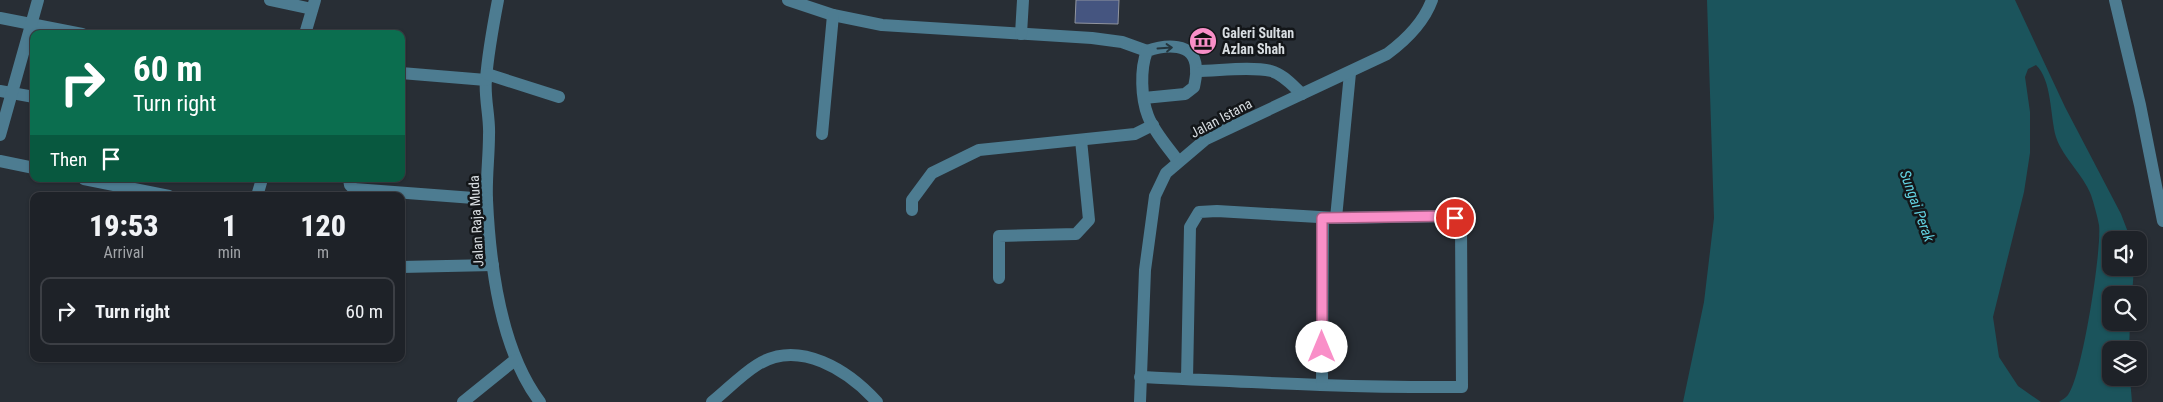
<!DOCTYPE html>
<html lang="en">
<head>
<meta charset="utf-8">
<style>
  body { margin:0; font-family:"Roboto Condensed",sans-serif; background:#2b2f34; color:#f1f3f6; height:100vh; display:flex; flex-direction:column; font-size:19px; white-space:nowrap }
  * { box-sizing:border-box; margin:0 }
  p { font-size:16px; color:#a1a4a8 }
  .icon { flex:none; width:28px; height:28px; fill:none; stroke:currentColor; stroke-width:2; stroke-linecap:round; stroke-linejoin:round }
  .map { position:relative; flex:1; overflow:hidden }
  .side { position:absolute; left:30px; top:192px; width:375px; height:170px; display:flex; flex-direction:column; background:#1e2228; border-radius:10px; box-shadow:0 1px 4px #0004,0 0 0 1px #3c3f45 }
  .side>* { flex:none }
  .banner { position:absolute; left:30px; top:30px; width:375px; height:152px; border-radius:10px; box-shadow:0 1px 4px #0004,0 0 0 1px #3c3f45; background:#0b6e4f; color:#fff; overflow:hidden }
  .fabs { position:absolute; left:2102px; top:231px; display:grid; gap:10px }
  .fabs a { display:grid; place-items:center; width:45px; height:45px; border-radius:10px; background:#1e2228; box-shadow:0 1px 4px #0004,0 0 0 1px #3c3f45; font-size:25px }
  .pin { position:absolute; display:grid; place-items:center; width:42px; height:42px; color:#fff; margin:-21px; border:2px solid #fff; border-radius:50%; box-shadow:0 1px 5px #0007 }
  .me { position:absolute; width:55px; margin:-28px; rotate:0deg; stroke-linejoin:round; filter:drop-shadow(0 0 4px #0008) }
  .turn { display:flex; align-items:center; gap:18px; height:105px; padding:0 20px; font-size:22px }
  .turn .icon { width:65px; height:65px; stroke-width:2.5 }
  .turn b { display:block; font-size:35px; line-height:42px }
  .then { display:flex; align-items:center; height:48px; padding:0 20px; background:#0003; gap:10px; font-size:19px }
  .eta { display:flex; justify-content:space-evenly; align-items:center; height:85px; text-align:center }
  .eta b { font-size:30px; font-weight:800; line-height:35px }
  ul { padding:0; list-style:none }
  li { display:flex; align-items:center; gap:15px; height:68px; margin:0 10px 8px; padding:0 10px; border:2px solid #3c3f45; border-radius:10px }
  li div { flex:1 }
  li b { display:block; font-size:19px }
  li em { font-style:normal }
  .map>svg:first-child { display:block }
  .water { fill:#1b545c }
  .building { fill:#455580; stroke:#91959f }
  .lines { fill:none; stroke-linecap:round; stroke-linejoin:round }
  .minor { stroke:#4d7c91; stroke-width:12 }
  .oneway { stroke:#24353d }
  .route-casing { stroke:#a25d82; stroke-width:12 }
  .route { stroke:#f98fc8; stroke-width:9 }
  .labels { text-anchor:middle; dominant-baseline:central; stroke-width:5; stroke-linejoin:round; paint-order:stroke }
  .poi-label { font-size:14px; font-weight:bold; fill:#d8dde1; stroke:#131619; text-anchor:start }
  .street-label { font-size:14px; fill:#d8dde1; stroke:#131619 }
  .water-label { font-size:15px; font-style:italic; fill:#63d3e3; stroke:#131619 }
</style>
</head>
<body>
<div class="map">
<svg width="2163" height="402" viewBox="0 0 2163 402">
  <rect width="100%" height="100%" fill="#282e35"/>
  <!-- water -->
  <path class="water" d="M 1707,0 L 2015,0 L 2065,107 L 2121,214 L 2131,240 L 2111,240 L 2111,268 L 2134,268 L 2132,295 L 2111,295 L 2111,322 L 2130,323 L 2129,350 L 2111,350 L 2111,378 L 2130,378 L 2132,402 L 2059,402 C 2061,400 2066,398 2068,395 C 2082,378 2102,249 2099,225 C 2097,215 2094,204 2091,195 C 2083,174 2063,158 2056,137 C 2050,116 2052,80 2036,65 L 2028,69 L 2025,77 L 2030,112 L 2030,153 L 2024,192 L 1993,317 L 1999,357 L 2018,386 L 2041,402 L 1683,402 L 1704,302 L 1714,218 Z"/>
  <!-- building -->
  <path class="building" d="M 1076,0 L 1119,0 L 1118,24 L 1075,23 Z"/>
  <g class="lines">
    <!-- minor -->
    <g class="minor">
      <path d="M 270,0 L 312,9"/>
      <path d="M 498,0 C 493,26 488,53 486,79 C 484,97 490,117 489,135 C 489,157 486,178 487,200 C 490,265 500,349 540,402"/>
      <path d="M 788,0 L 833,15 L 882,25 L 1092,38 L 1122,42 L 1147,51"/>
      <path d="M 2115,0 L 2140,105 L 2163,221"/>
      <path d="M 0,18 L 82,34"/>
      <path d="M 305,34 L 315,0"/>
      <path d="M 1021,34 L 1023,0"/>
      <path d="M 1196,71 C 1218,71 1250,66 1271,71 C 1283,74 1293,86 1302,94"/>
      <path d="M 401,73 L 486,80"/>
      <path d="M 487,74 L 559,97"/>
      <path d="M 0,91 L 34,97"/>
      <path d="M 1144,98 L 1185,94 L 1194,87 C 1195,81 1197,74 1196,68 C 1195,41 1164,45 1147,51 C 1140,69 1141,98 1148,116 C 1154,132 1168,147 1178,161"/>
      <path d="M 822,134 L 833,15"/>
      <path d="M 0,135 L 38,0"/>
      <path d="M 0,161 L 34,168"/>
      <path d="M 84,179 L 169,196"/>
      <path d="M 349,179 L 350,185 L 354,189 L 487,199"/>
      <path d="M 257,196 L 262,179"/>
      <path d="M 912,210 L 912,200 L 932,173 L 979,150 L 1135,134 L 1153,125"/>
      <path d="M 1336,218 L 1350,73"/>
      <path d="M 401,267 L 493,265"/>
      <path d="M 999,278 L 999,236 L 1076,234 L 1089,220 L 1081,140"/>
      <path d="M 1140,377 C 1247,382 1355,388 1462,387 L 1461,225 L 1455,218 L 1447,216 L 1336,218 L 1217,211 L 1199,212 L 1190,227 L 1187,379"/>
      <path d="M 1322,384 L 1323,218"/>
      <path d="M 463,402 L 515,360"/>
      <path d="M 712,402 C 727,390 741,375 757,365 C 799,338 849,371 877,402"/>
      <path d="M 1140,402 L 1145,270 L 1155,196 L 1166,173 L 1206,139 L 1387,54 C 1406,40 1424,22 1432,0"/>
    </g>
  </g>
  <!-- one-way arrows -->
  <defs><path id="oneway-shaft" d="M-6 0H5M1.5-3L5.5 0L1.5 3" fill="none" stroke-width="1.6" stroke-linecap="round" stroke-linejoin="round" transform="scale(1.25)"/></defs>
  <use class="oneway" href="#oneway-shaft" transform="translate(1165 48) rotate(-4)"/>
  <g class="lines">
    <defs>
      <path id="route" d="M 1322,347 L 1322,218 L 1447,216 L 1455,218"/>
    </defs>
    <!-- route casing -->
    <use href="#route" class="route-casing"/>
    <!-- route -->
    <use href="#route" class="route"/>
  </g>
  <!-- icons -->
  <defs>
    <symbol id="museum-disc" viewBox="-11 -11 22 22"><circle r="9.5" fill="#f98fc8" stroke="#131619"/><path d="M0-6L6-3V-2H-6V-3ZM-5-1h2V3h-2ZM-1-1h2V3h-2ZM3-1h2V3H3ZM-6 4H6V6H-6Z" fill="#111"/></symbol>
  </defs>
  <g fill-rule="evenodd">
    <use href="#museum-disc" x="1187" y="25" width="32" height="32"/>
  </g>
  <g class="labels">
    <!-- poi labels -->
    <g class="poi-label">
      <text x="1222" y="33">Galeri Sultan<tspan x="1222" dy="16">Azlan Shah</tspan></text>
    </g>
    <!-- street labels -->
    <g class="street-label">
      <text transform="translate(1221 118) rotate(-28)">Jalan Istana</text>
      <text transform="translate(476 221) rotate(-93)">Jalan Raja Muda</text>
    </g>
    <!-- water labels -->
    <g class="water-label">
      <text transform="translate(1917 206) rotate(70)">Sungai Perak</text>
    </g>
  </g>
</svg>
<div class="fabs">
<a><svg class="icon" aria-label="sound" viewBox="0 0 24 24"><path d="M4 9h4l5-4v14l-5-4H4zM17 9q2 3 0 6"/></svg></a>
<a><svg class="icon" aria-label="search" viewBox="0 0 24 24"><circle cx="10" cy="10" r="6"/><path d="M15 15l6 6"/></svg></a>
<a><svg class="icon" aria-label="layers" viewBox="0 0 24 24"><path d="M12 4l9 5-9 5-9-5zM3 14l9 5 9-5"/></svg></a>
</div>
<div class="pin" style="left:1455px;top:218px;background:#d93025"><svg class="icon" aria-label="arrive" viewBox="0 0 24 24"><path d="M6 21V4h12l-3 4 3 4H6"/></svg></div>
<svg class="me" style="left:1322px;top:347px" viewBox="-20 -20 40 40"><circle r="19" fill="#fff"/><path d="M0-13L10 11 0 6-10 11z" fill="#f98fc8"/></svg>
<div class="banner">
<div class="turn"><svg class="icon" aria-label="right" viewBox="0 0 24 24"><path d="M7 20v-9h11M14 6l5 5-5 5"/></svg><div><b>60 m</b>Turn right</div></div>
<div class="then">Then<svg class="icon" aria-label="arrive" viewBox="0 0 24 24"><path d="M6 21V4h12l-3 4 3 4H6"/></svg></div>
</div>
<section class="side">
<div class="eta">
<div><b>19:53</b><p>Arrival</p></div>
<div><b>1</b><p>min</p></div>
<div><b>120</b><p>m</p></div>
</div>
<ul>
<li><svg class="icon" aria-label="right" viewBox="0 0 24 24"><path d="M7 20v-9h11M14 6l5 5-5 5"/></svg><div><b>Turn right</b></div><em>60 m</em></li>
</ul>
</section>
</div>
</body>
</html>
